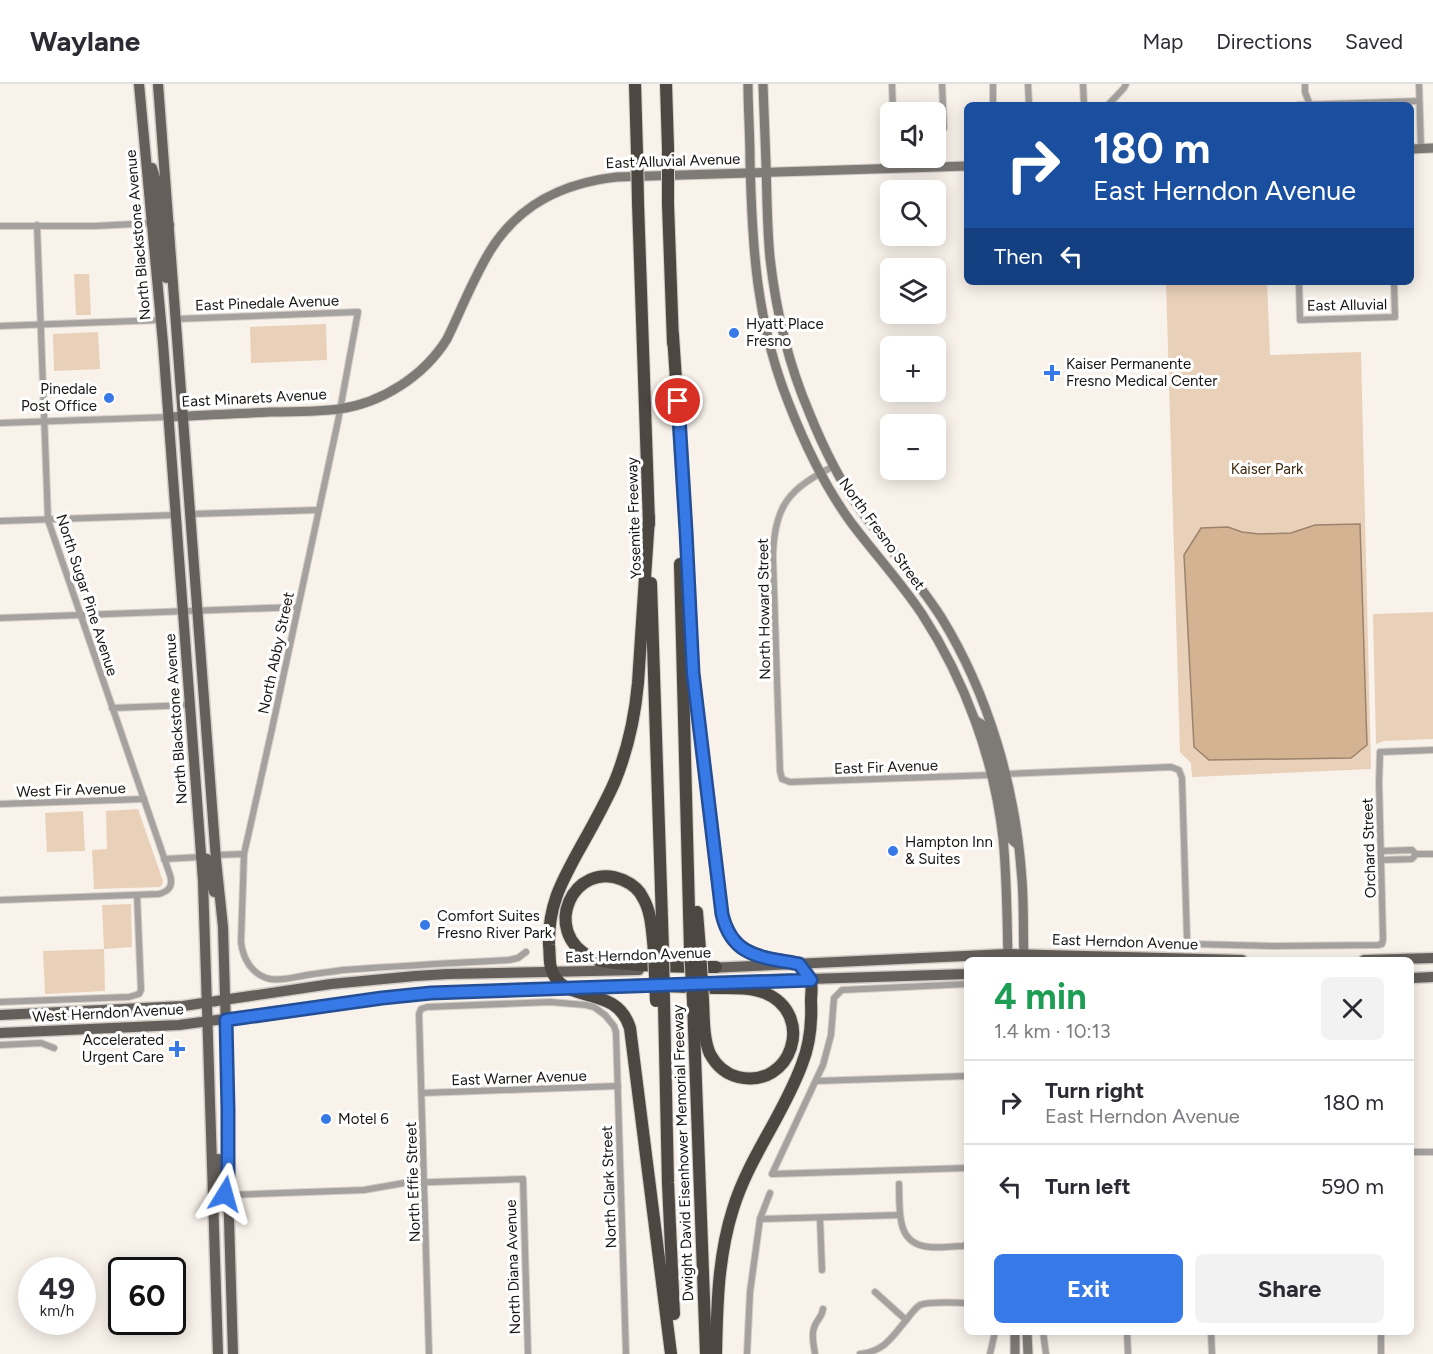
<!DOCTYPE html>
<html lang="en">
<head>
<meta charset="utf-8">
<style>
  body { margin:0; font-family:Figtree,sans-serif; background:#f2f2f3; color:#2b2b33; height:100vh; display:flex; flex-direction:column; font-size:22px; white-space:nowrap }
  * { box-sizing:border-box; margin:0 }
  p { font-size:20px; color:#7c7c81 }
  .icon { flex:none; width:33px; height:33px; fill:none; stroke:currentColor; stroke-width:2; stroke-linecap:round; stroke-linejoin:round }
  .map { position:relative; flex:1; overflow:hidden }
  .sheet { position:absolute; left:964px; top:873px; width:450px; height:378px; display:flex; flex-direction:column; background:#fff; border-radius:9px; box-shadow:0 3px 15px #0003 }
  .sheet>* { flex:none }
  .banner { position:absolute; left:964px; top:18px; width:450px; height:183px; border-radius:9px; box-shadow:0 3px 15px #0003; background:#1a4fa0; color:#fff; overflow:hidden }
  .fabs { position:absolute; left:880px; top:18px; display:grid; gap:12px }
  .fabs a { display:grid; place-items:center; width:66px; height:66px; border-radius:9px; background:#fff; box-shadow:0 3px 15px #0003; font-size:30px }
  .speed { position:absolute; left:18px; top:1173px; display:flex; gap:12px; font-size:30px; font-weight:700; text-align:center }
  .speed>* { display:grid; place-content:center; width:78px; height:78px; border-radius:50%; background:#fff; box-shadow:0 3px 15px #0003; line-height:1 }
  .speed small { font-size:15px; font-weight:400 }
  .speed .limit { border:3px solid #111; border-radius:9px; background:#fff; color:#111 }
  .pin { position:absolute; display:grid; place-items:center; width:51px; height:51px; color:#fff; margin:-26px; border:3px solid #fff; border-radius:50%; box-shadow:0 2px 6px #0007 }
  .me { position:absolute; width:66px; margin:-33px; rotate:8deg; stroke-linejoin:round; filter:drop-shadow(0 0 4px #0008) }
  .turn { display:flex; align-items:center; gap:21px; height:126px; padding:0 30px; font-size:27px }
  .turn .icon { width:78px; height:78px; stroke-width:2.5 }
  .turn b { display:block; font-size:42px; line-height:51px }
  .then { display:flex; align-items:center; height:57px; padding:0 30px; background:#0003; gap:12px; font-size:22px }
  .round { display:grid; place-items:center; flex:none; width:63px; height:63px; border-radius:9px; background:#f2f2f3 }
  .overview { display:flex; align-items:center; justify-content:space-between; height:102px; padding:0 30px }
  h1 { font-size:36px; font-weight:700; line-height:45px; color:#1e9e55 }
  .cta { display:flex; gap:12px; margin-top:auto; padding:12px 30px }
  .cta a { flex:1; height:69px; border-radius:9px; background:#3779e7; color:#fff; font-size:24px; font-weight:700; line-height:69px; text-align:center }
  .cta a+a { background:#f2f2f3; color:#2b2b33 }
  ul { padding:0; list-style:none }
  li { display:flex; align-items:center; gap:18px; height:84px; padding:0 30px; border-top:2px solid #e1e1e2 }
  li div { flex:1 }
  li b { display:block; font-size:22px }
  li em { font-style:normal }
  header { display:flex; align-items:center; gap:36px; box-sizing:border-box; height:84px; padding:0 30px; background:#fff; border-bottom:2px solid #e1e1e2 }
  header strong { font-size:28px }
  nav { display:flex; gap:33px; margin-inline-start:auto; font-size:21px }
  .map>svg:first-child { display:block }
  .green { fill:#e9d0b9 }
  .water { fill:#d4b393; stroke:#9b836c; stroke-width:1.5 }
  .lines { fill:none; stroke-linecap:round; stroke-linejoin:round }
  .street-casing { stroke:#d5cec8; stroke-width:8 }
  .secondary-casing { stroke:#d5cec8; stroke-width:11 }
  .primary-casing { stroke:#d5cec8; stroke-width:13 }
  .highway-casing { stroke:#d5cec8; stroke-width:14 }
  .street { stroke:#a4a19f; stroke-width:6 }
  .secondary { stroke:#7e7a76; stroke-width:9 }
  .primary { stroke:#645f5a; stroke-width:10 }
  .highway { stroke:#4d4742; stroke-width:12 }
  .highway-bridge-casing { stroke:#d5cec8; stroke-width:14; stroke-linecap:butt }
  .highway-bridge { stroke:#4d4742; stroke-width:12 }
  .route-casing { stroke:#244f96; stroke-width:15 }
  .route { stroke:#3779e7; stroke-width:10 }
  .poi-dot { fill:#3779e7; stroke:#fff; stroke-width:2 }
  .labels { text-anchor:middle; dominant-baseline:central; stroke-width:6; stroke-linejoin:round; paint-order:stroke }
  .street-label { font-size:15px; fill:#171412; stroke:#fff }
  .poi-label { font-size:15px; fill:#171412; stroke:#fff; text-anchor:start }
  .park-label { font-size:15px; fill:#3e270c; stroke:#fff }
</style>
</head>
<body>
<header>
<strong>Waylane</strong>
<nav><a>Map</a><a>Directions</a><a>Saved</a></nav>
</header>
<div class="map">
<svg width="1433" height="1270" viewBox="0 0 1433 1270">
  <rect width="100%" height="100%" fill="#f9f2eb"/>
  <!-- green -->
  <g class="green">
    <path d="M 74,190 L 89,190 L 91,231 L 76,231 Z"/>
    <path d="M 1166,198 L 1267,198 L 1270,271 L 1361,268 L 1371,685 L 1192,693 L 1191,679 L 1180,668 Z"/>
    <path d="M 326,240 L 327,276 L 251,279 L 250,243 Z"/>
    <path d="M 98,248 L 100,285 L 54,287 L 53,250 Z"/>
    <path d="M 1433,528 L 1433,655 L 1384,657 L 1376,660 L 1373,530 Z"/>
    <path d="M 138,725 L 163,797 L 162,801 L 160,803 L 94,805 L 92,766 L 107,765 L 106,727 Z"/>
    <path d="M 83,727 L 85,767 L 47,768 L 45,729 Z"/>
    <path d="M 131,820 L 132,863 L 104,865 L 105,907 L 45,910 L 43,867 L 104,865 L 102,821 Z"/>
  </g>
  <!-- water -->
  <path class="water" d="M 1360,440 L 1367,661 L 1351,674 L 1209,676 L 1194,663 L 1184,471 L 1201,444 L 1228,443 L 1242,448 L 1259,450 L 1291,449 L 1315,441 Z"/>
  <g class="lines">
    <defs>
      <g id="street">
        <path d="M 892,0 L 893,28"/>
        <path d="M 942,0 L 944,44"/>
        <path d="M 993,0 L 993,21"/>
        <path d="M 1028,0 L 1029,21"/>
        <path d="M 1083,0 L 1084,21"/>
        <path d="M 1305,0 L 1305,8 L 1310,21"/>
        <path d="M 1419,0 L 1421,65"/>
        <path d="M 1108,21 L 1124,4 L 1126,0"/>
        <path d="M 1299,21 L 1419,17"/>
        <path d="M 0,142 L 95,142 L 153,139"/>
        <path d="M 1299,198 L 1300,236 L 1395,233 L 1394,198"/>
        <path d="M 176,235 L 358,228 L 338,337 L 272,645 L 244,770 L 241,858 C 243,875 252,891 270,895 C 282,897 295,893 307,891 C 319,889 331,888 343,886 C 398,882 453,879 509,876 L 518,874 L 526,868"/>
        <path d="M 0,242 L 161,236"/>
        <path d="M 0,339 L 169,333"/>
        <path d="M 834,382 C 789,405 774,421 773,473 L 780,687 L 782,695 L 790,698 L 991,691"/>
        <path d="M 191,430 L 318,426"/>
        <path d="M 0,437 L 176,431"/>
        <path d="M 0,534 L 298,523"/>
        <path d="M 112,624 L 190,621"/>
        <path d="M 1005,690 L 1171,683 L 1179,686 L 1182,694 L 1187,855 L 1189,859 L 1193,860 L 1275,862 L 1378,861 L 1382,860 L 1383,855 L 1379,699 L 1380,668 L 1433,666"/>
        <path d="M 0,720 L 144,715"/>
        <path d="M 1381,767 L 1412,766 L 1416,770 L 1412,775 L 1381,776"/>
        <path d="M 1416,770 L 1433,770"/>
        <path d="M 216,771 L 244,770"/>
        <path d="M 164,775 L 201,773"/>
        <path d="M 0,816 L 159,810 C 170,807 173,801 170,791 L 48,436 L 37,141"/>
        <path d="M 968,900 L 842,906 L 834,914 L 831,951 L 823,981 L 772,1090 L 968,1084"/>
        <path d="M 0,918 L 129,913 L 139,910 L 141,906 L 137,811"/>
        <path d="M 0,961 L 41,959 L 54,964"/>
        <path d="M 816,997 L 968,992"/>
        <path d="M 422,1009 L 618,1002"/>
        <path d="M 1412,1068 L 1433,1068"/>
        <path d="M 899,1100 C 900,1126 895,1161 930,1163 C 941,1164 952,1162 963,1162 L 968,1160"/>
        <path d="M 228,1111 L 364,1106 L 404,1099 L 523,1095 L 528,1270"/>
        <path d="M 820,1134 L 822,1186"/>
        <path d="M 760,1135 L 900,1131"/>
        <path d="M 875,1208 L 906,1236"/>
        <path d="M 1043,1248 L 1046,1270"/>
        <path d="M 1127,1248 L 1128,1270"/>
        <path d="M 1211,1248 L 1212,1270"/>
        <path d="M 1381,1248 L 1381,1270"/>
        <path d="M 429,1270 L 419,930 L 421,925 L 427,923 L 550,918 L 586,921 L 594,923 L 605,931 L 614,942 L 616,948 L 626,1270"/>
        <path d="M 747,1270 L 750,1208 L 760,1135 L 770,1109"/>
        <path d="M 815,1270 C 814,1262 811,1251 814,1244 C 816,1236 822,1234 823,1225"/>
        <path d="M 860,1270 C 885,1267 892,1253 907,1235 C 911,1230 915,1224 920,1221 C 930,1217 956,1219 968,1219"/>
        <path d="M 990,1270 L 995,1248"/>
      </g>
      <g id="secondary">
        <path d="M 748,0 C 748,25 750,50 750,75 C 752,162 756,238 789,320 C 805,361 824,401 850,437 C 873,468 900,497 922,530 C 965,596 994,675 1003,754 C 1007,794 1007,835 1008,876"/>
        <path d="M 763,0 C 764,27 765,53 766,80 C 767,111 767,143 770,174 C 776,227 788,279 809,328 C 823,363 840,398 862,428 C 888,463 917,496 941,533 C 989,611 1016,705 1022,796 C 1024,823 1023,849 1024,876"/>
        <path d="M 1412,65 L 1433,64"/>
        <path d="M 169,333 C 202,331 236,330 270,328 C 292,328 316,328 339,325 C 382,319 424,292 447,255 C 461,226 473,195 490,167 C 519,120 563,99 617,93 L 968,82"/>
        <path d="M 975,636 L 983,641 L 996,683 L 999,687 L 1005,690"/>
        <path d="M 992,691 L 997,693 L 999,697 L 1010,754 L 1018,761"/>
        <path d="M 1015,1248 L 1015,1270"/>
        <path d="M 1027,1248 L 1028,1270"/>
      </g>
      <g id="primary">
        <path d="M 139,0 L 163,259 L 203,797 L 218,1270"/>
        <path d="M 158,0 L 216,776 L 223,843 L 228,1014 L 228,1101 L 233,1270"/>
        <path d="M 152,84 L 156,97 L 160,136 L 162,139 L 169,141"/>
        <path d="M 153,139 L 159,143 L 162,150 L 166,194"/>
        <path d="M 201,773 L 207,775 L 209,777 L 212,801 L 214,808"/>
        <path d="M 1364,876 L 1433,874"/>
        <path d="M 709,884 L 1007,870 L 1242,876"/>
        <path d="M 1412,894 L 1433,893"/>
        <path d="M 718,898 L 968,890"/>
        <path d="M 0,931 L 183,922 L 331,900 L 415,892 L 448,890 L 639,886"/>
        <path d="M 0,949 L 179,941 L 382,914 L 431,909 L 645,901"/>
        <path d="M 218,1075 L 220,1102 L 225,1110 L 228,1111"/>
      </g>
      <g id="highway">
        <path d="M 635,0 L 637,69"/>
        <path d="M 666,0 L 668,64"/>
        <path d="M 638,119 L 649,440"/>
        <path d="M 668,120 L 673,259"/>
        <path d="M 673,251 L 686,447 L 693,589 L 722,830 C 731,872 762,873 799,880 C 802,884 807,889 810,894 C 813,900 811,910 811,917 C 812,938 810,960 802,980 C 784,1030 749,1073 733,1125 C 718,1172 717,1221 716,1270"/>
        <path d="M 649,433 L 638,599 C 635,632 628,665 615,697 C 605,720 592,743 579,766 C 561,799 548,822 549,861 C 550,868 549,877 551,884 C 562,923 616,898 630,944 L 671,1270"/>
        <path d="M 680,480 L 690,866"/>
        <path d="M 651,499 L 663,867"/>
        <path d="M 697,828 L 700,866"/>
        <path d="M 654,867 C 652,850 652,829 643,814 C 639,805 632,800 623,796 C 574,775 539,848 592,874 C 603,879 617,879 628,880 C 657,883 687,883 716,883"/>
        <path d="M 637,901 C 663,902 689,903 715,904 C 731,904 750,903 765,909 C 816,930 792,1006 738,993 C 726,990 716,981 710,970 C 703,954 704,933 703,916"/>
        <path d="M 693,917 L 706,1270"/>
        <path d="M 664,919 L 668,1099 L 674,1230"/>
      </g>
    </defs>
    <!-- street casing -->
    <use href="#street" class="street-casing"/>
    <!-- secondary casing -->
    <use href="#secondary" class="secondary-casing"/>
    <!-- primary casing -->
    <use href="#primary" class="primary-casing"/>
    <!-- highway casing -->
    <use href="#highway" class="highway-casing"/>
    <!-- street -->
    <use href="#street" class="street"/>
    <!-- secondary -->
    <use href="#secondary" class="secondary"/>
    <!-- primary -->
    <use href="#primary" class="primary"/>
    <!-- highway -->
    <use href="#highway" class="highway"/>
    <defs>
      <g id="highway-bridge">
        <path d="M 668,64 L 668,120"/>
        <path d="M 637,69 L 638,119"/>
        <path d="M 690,866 L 693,917"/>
        <path d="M 700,866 L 703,916"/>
        <path d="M 654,867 L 656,917"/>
        <path d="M 663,867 L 664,919"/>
      </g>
    </defs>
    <!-- highway-bridge casing -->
    <use href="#highway-bridge" class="highway-bridge-casing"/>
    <!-- highway-bridge -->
    <use href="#highway-bridge" class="highway-bridge"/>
  </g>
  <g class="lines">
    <defs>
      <path id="route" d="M 225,1110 L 228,1111 L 228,1026 L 226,936 L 382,914 L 431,909 L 811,896 L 799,880 C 761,873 732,873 722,830 L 693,589 L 686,447 L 678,317"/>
    </defs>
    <!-- route casing -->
    <use href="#route" class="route-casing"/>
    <!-- route -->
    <use href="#route" class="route"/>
  </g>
  <!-- markers -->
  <g class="poi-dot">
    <circle cx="734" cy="249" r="6"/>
    <path d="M1049 280h6v6h6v6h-6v6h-6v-6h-6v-6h6z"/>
    <circle cx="109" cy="314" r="6"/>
    <circle cx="893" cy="767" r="6"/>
    <circle cx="425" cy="841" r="6"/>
    <path d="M174 956h6v6h6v6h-6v6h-6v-6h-6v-6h6z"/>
    <circle cx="326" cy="1035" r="6"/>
  </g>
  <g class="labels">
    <!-- street labels -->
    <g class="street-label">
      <text transform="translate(673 77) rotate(-2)">East Alluvial Avenue</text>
      <text transform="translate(138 151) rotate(-95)">North Blackstone Avenue</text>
      <text transform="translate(267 219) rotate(-2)">East Pinedale Avenue</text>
      <text transform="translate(1347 221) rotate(-1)">East Alluvial</text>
      <text transform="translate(254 314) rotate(-3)">East Minarets Avenue</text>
      <text transform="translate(634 434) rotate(-92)">Yosemite Freeway</text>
      <text transform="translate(882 450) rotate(54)">North Fresno Street</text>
      <text transform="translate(87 511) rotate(72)">North Sugar Pine Avenue</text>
      <text transform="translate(764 525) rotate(-91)">North Howard Street</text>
      <text transform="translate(276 569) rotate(-78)">North Abby Street</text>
      <text transform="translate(176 635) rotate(-94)">North Blackstone Avenue</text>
      <text transform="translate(886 683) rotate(-2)">East Fir Avenue</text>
      <text transform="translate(71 706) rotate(-2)">West Fir Avenue</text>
      <text transform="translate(1369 764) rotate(-92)">Orchard Street</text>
      <text transform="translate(1125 858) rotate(2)">East Herndon Avenue</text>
      <text transform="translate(638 871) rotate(-2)">East Herndon Avenue</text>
      <text transform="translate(108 929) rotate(-3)">West Herndon Avenue</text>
      <text transform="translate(519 994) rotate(-2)">East Warner Avenue</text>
      <text transform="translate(683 1069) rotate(-92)">Dwight David Eisenhower Memorial Freeway</text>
      <text transform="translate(413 1098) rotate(-92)">North Effie Street</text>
      <text transform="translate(609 1103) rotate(-92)">North Clark Street</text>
      <text transform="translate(513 1183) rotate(-92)">North Diana Avenue</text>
    </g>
    <!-- poi labels -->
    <g class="poi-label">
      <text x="746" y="240">Hyatt Place<tspan x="746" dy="17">Fresno</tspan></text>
      <text x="1066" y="280">Kaiser Permanente<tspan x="1066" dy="17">Fresno Medical Center</tspan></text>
      <text x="97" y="305" text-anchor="end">Pinedale<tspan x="97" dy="17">Post Office</tspan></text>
      <text x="905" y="758">Hampton Inn<tspan x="905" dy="17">&amp; Suites</tspan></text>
      <text x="437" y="832">Comfort Suites<tspan x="437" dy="17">Fresno River Park</tspan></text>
      <text x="164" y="956" text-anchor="end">Accelerated<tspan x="164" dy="17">Urgent Care</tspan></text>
      <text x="338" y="1035">Motel 6</text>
    </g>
    <!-- park labels -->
    <g class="park-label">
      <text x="1267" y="385">Kaiser Park</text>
    </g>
  </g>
</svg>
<div class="fabs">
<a><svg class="icon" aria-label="sound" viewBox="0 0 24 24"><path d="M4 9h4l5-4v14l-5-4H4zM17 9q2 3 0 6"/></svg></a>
<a><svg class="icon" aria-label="search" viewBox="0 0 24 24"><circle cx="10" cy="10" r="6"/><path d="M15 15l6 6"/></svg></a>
<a><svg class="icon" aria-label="layers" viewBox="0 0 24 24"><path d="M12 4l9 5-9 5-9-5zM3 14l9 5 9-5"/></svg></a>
<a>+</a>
<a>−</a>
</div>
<div class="speed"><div>49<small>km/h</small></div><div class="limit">60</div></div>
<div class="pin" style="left:678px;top:317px;background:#d93025"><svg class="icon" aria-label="arrive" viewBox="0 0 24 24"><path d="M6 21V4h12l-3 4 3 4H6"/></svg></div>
<svg class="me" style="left:225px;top:1110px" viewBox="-20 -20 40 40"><path d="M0-17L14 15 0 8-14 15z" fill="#3779e7" stroke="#fff" stroke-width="4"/></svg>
<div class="banner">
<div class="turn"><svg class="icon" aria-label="right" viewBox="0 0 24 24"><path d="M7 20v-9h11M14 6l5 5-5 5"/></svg><div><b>180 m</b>East Herndon Avenue</div></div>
<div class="then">Then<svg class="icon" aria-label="left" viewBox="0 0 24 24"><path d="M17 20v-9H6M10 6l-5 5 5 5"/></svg></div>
</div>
<section class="sheet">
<div class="overview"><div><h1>4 min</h1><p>1.4 km · 10:13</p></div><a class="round"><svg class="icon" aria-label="close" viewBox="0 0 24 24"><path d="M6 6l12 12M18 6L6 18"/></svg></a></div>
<ul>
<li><svg class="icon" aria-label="right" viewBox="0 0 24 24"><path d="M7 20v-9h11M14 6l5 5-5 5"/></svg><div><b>Turn right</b><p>East Herndon Avenue</p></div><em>180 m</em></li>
<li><svg class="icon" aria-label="left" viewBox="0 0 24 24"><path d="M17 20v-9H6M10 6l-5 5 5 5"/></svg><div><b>Turn left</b></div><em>590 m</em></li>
</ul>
<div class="cta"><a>Exit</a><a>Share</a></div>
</section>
</div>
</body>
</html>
